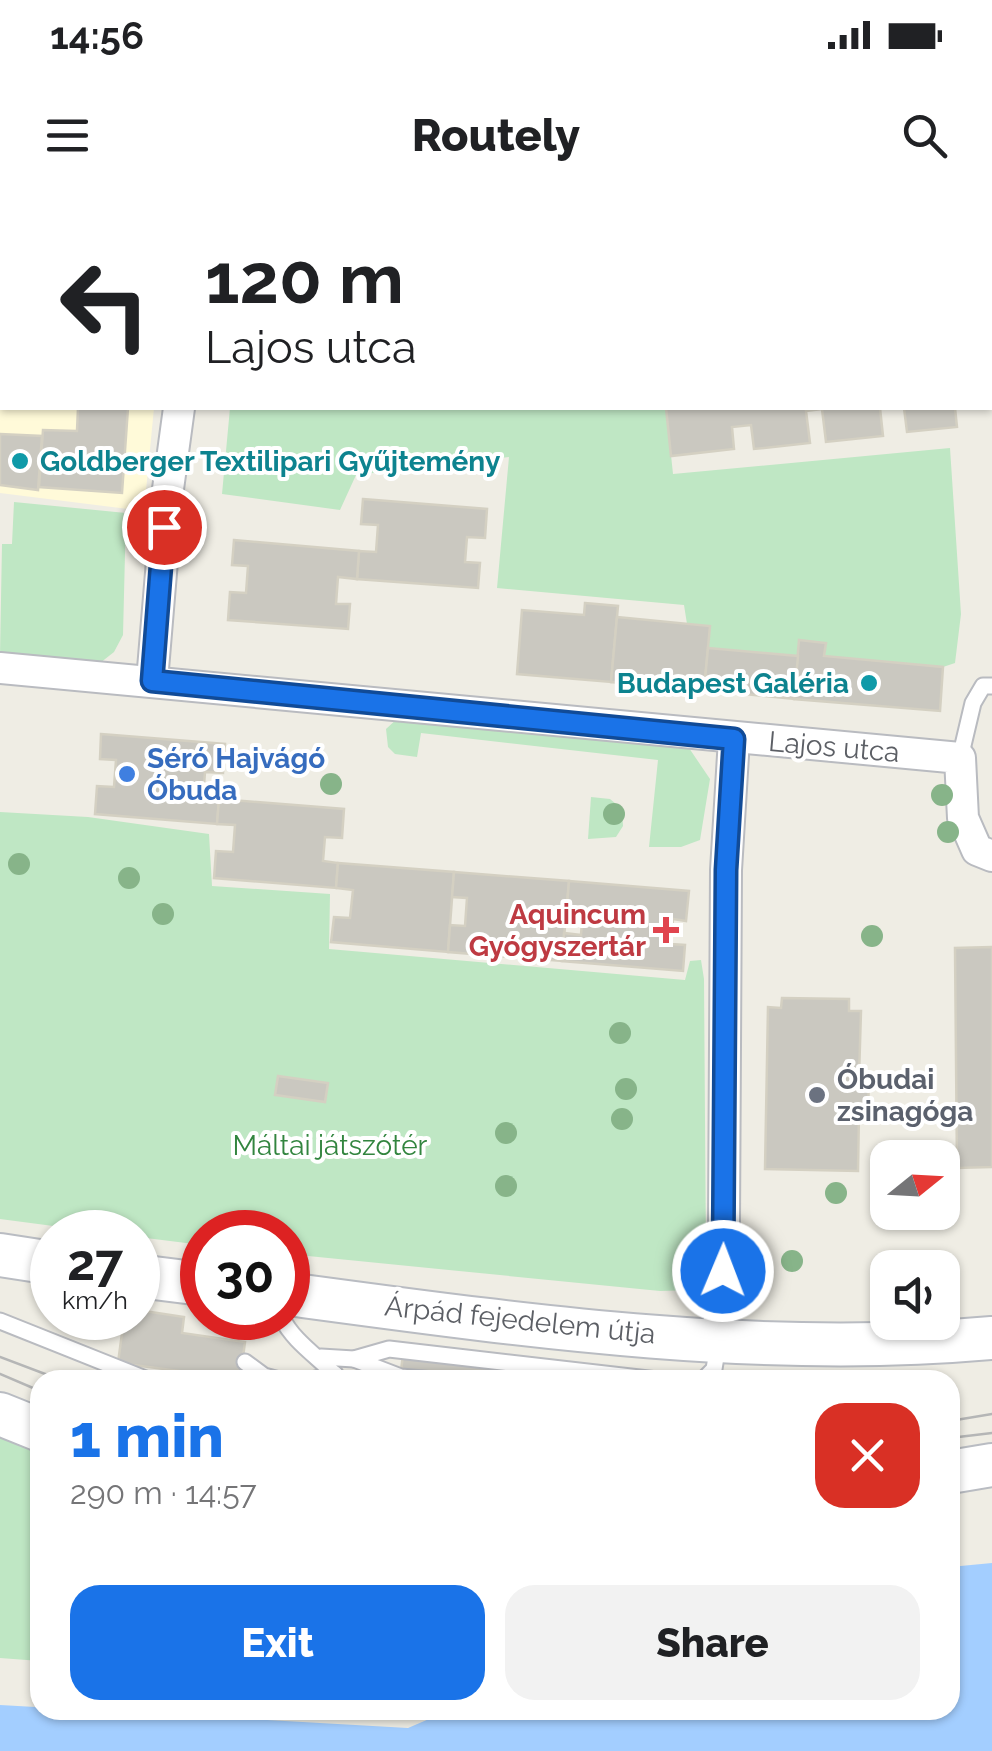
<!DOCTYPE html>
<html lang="en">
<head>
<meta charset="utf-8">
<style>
  body { margin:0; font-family:Raleway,sans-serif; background:#f2f2f2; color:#202124; height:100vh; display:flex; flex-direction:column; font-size:38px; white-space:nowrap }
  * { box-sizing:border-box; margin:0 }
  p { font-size:32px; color:#757577 }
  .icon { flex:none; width:55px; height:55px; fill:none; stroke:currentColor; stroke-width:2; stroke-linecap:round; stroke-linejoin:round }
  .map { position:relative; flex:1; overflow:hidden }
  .side { position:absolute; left:30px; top:1170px; width:930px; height:350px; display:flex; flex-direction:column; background:#fff; border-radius:30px; box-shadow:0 2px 8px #0004 }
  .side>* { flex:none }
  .hud { position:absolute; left:0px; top:0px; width:992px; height:210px; box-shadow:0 2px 8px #0004; background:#fff; color:#202124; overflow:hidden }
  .needle { width:65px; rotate:72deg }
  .fabs { position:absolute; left:870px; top:940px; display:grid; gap:20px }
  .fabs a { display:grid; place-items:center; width:90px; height:90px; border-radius:20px; background:#fff; box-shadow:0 2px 8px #0004; font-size:50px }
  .speed { position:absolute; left:30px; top:1010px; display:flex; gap:20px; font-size:50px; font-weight:700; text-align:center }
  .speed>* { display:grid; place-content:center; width:130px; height:130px; border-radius:50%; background:#fff; box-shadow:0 2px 8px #0004; line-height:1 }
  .speed small { font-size:25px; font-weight:400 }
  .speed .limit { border:15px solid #d22; background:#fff; color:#111 }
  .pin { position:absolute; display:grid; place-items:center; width:85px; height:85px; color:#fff; margin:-42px; border:5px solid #fff; border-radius:50%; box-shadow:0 2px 10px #0007 }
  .me { position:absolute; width:110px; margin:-55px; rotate:1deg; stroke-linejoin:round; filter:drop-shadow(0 0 8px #0008) }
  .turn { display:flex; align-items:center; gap:35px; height:210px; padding:0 40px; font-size:45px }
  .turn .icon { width:130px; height:130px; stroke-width:2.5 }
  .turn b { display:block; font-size:70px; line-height:85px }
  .round { display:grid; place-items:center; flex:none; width:105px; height:105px; border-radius:30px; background:#f2f2f2 }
  .summary { display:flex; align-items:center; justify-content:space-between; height:170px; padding:0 40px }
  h1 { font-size:60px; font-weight:800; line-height:75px; color:#1a73e8 }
  .cta { display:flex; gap:20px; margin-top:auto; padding:20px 40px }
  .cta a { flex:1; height:115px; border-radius:30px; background:#1a73e8; color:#fff; font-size:40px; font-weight:800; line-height:115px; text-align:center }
  .cta a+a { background:#f2f2f2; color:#202124 }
  .status { display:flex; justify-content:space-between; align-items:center; height:70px; padding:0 50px; background:#fff; direction:ltr }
  .status svg { height:28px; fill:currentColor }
  header { display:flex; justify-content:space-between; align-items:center; height:130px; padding:0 40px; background:#fff; font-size:45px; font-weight:800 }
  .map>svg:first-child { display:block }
  .commercial { fill:#fffad9 }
  .green { fill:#bfe7c4 }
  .water { fill:#a3ceff }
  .building { fill:#cac8c0; stroke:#d4d0c2; stroke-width:2.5 }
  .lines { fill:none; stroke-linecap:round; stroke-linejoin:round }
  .lane-casing { stroke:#b9bbc0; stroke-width:19 }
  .street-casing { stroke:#b9bbc0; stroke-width:34 }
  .secondary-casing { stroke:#b9bcc2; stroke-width:46 }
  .lane { stroke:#fff; stroke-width:15 }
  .street { stroke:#fff; stroke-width:30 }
  .secondary { stroke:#fff; stroke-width:42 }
  .tram { stroke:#b5b6b6; stroke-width:2.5 }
  .tree { fill:#87b489 }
  .route-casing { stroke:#114b97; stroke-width:25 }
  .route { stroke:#1a73e8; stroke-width:18 }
  .culture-dot { fill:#0f9aa8; stroke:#fff; stroke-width:4 }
  .shop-dot { fill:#3f7fe0; stroke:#fff; stroke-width:4 }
  .health-dot { fill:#e0444e; stroke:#fff; stroke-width:4 }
  .worship-dot { fill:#6b7280; stroke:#fff; stroke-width:4 }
  .labels { text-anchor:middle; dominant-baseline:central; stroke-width:8; stroke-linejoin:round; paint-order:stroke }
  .culture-label { font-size:28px; font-weight:bold; fill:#0d838f; stroke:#fff; text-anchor:start }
  .street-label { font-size:28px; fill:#5c5f65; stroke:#fff }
  .shop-label { font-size:28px; font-weight:bold; fill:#366cbe; stroke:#fff; text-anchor:start }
  .health-label { font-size:28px; font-weight:bold; fill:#be3a42; stroke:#fff; text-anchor:end }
  .worship-label { font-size:28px; font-weight:bold; fill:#5b616d; stroke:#fff; text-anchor:start }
  .park-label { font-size:28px; fill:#32853f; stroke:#fff }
</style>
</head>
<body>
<div class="status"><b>14:56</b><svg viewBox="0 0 49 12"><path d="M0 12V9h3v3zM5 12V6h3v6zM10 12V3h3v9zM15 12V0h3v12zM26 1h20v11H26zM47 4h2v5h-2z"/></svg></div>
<header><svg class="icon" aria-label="menu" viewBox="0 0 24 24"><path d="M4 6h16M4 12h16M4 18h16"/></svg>Routely<svg class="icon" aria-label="search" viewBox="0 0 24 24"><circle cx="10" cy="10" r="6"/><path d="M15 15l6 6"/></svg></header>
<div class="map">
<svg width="992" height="1551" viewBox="0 0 992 1551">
  <rect width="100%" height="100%" fill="#efede4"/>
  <!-- commercial -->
  <path class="commercial" d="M 0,0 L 153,0 L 2,2 L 2,208 L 154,208 L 144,311 L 0,293 Z"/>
  <!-- green -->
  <g class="green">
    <path d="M 224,0 L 601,0 L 577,2 Z"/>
    <path d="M 230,208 L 666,208 L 673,274 L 950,248 L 961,414 L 955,463 L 943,467 L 824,456 L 825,443 L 798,456 L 708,448 L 710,426 L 687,424 L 684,405 L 497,388 L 509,257 L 356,275 L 340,310 L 222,294 Z"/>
    <path d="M 14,302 L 126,313 L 123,435 L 114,452 L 100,463 L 0,455 L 2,344 L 12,344 Z"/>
    <path d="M 399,517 L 689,548 L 710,579 L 700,640 L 681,647 L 649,647 L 658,560 L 421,533 L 417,557 L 395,554 L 388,547 L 386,529 Z"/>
    <path d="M 591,597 L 610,599 L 622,609 L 623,626 L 616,637 L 588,639 Z"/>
    <path d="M 0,612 L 88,617 L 209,634 L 212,686 L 330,694 L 329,749 L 685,780 L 690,761 L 701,760 L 704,779 L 706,1058 L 696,1090 L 660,1091 L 288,1054 L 288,1032 L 202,1032 L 202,1045 L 138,1037 L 138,1032 L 99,1032 L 0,1019 Z"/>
    <path d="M 0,1236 L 40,1252 L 40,1461 L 0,1458 Z"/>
  </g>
  <!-- water -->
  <path class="water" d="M 992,1363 L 992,1551 L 0,1551 L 0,1505 L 408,1528 L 450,1510 L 950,1510 L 950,1367 Z"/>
  <!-- building -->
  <g class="building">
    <path d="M 78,208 L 128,208 L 122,293 L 39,287 L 43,230 L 77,231 Z"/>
    <path d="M 666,208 L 880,208 L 883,236 L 826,242 L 822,209 L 806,211 L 810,243 L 754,249 L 751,225 L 732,227 L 734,249 L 671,256 Z"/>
    <path d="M 904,208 L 955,208 L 957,227 L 907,232 Z"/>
    <path d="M 0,234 L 42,236 L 38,290 L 0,285 Z"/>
    <path d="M 363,299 L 487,309 L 485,338 L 467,337 L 465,362 L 480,363 L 478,388 L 357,379 L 359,351 L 376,352 L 378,325 L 361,324 Z"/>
    <path d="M 234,340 L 359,351 L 357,379 L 338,377 L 336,404 L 350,404 L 348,429 L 228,420 L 230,392 L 246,393 L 248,366 L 232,365 Z"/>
    <path d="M 585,403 L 618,406 L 611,482 L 517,474 L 522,410 L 584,415 Z"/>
    <path d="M 617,417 L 710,426 L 704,490 L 611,482 Z"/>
    <path d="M 799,440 L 826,443 L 824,456 L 943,467 L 940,511 L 794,499 Z"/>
    <path d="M 708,448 L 798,456 L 794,499 L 704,490 Z"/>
    <path d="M 101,534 L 225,544 L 223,573 L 205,572 L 203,598 L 219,599 L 217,624 L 95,614 L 97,586 L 114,587 L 116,560 L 100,559 Z"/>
    <path d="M 219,599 L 344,609 L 342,638 L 325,637 L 323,661 L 338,663 L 336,688 L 214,678 L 216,651 L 233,652 L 235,625 L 217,624 Z"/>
    <path d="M 338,663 L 454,672 L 448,752 L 331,742 L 334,717 L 350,718 L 353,690 L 336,688 Z"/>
    <path d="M 454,672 L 569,681 L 562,761 L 448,752 L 450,725 L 465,726 L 467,698 L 452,697 Z"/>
    <path d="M 569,681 L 689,691 L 686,721 L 673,719 L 671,744 L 685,745 L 683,771 L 562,761 L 564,733 L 581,735 L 583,707 L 567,706 Z"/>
    <path d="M 992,747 L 992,967 L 957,968 L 955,748 Z"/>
    <path d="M 782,798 L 849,799 L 849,811 L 861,811 L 859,877 L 869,878 L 868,912 L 859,912 L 858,971 L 765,969 L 768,807 L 781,808 Z"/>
    <path d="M 278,876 L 328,883 L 325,902 L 275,895 Z"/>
    <path d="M 138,1110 L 184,1117 L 182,1133 L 245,1142 L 240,1179 L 118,1163 L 124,1118 L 138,1118 Z"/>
    <path d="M 404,1145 L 511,1157 L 509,1180 L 400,1180 Z"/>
  </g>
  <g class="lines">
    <defs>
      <g id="lane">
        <path d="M 990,6 L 992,6"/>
        <path d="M 960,558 L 973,503 L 983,486 L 992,486"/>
        <path d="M 282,1118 C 294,1143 322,1159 340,1180"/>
        <path d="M 0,1121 L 148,1180"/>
        <path d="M 321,1157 L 354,1159 L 389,1149 L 657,1180"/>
        <path d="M 354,1159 L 401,1177 L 434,1180"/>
        <path d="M 245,1162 L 264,1176 L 279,1180"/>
        <path d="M 312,1180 L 335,1174 L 337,1180"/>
        <path d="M 703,1180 L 714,1169 L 718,1145"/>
      </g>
      <g id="street">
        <path d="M 177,0 L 177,2"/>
        <path d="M 0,468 L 960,558 L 963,618 L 977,650 L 992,656"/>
        <path d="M 152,481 L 168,289 L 179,208"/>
        <path d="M 718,1140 L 724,1021 L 726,670 L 734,539"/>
      </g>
      <g id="secondary">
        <path d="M 0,1055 L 52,1063"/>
        <path d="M 138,1076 L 202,1084"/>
        <path d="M 288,1094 C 519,1125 758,1159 992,1138"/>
        <path d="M 0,1214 L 40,1230"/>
        <path d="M 950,1272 L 992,1265"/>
      </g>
    </defs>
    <!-- lane casing -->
    <use href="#lane" class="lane-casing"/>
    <!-- street casing -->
    <use href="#street" class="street-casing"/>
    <!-- secondary casing -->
    <use href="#secondary" class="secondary-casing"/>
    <!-- lane -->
    <use href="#lane" class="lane"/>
    <!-- street -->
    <use href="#street" class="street"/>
    <!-- secondary -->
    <use href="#secondary" class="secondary"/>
    <!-- tram -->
    <g class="tram">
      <path d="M 0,1157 L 61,1180"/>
      <path d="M 0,1174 L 40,1191"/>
      <path d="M 950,1221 L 992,1214"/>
      <path d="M 950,1238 L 992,1233"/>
    </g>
  </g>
  <!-- trees -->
  <g class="tree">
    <circle cx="331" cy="584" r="11"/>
    <circle cx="942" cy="595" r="11"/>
    <circle cx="614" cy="614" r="11"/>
    <circle cx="948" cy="632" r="11"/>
    <circle cx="19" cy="664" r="11"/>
    <circle cx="129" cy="678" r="11"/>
    <circle cx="163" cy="714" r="11"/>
    <circle cx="872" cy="736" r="11"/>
    <circle cx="620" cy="833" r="11"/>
    <circle cx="626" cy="889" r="11"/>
    <circle cx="622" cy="919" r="11"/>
    <circle cx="506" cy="933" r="11"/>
    <circle cx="506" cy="986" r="11"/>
    <circle cx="836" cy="993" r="11"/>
    <circle cx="792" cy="1061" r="11"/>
  </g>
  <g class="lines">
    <defs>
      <path id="route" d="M 164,327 L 152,481 L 734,539 L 726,670 L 723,1071"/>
    </defs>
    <!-- route casing -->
    <use href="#route" class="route-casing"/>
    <!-- route -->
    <use href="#route" class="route"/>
  </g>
  <!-- markers -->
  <g class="culture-dot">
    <circle cx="20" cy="261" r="10"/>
    <circle cx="869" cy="483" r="10"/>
  </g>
  <circle class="shop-dot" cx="127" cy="574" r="10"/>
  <path class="health-dot" d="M661 715h10v10h10v10h-10v10h-10v-10h-10v-10h10z"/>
  <circle class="worship-dot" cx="817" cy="895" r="10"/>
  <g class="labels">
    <!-- culture labels -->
    <g class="culture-label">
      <text x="40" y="261">Goldberger Textilipari Gyűjtemény</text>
      <text x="849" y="483" text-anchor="end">Budapest Galéria</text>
    </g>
    <!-- street labels -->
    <g class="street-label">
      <text transform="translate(834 547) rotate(5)">Lajos utca</text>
      <text transform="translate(520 1120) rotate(6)">Árpád fejedelem útja</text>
    </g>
    <!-- shop labels -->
    <g class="shop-label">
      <text x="147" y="558">Séró Hajvágó<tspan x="147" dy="32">Óbuda</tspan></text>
    </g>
    <!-- health labels -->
    <g class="health-label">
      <text x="646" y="714">Aquincum<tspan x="646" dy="32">Gyógyszertár</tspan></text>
    </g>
    <!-- worship labels -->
    <g class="worship-label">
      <text x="837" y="879">Óbudai<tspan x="837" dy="32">zsinagóga</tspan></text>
    </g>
    <!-- park labels -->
    <g class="park-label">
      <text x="330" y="945">Máltai játszótér</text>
    </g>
  </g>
</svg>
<div class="fabs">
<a><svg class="needle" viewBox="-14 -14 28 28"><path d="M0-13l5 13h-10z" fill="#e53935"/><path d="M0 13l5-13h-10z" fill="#757577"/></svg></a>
<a><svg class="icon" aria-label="sound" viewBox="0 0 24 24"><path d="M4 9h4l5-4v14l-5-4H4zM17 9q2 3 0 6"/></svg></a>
</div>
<div class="speed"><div>27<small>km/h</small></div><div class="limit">30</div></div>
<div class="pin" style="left:164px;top:327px;background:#d93025"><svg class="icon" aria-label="arrive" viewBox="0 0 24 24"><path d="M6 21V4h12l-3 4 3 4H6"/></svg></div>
<svg class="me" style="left:723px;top:1071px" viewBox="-20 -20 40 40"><circle r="17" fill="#1a73e8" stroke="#fff" stroke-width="3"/><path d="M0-11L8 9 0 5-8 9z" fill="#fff"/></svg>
<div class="hud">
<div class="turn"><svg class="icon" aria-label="left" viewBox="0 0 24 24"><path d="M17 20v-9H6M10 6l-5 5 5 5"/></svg><div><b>120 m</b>Lajos utca</div></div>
</div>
<section class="side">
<div class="summary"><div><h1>1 min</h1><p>290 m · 14:57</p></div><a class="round" style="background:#d93025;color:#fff"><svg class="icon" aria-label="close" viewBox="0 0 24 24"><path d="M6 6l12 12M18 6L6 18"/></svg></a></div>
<div class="cta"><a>Exit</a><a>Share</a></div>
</section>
</div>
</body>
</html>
